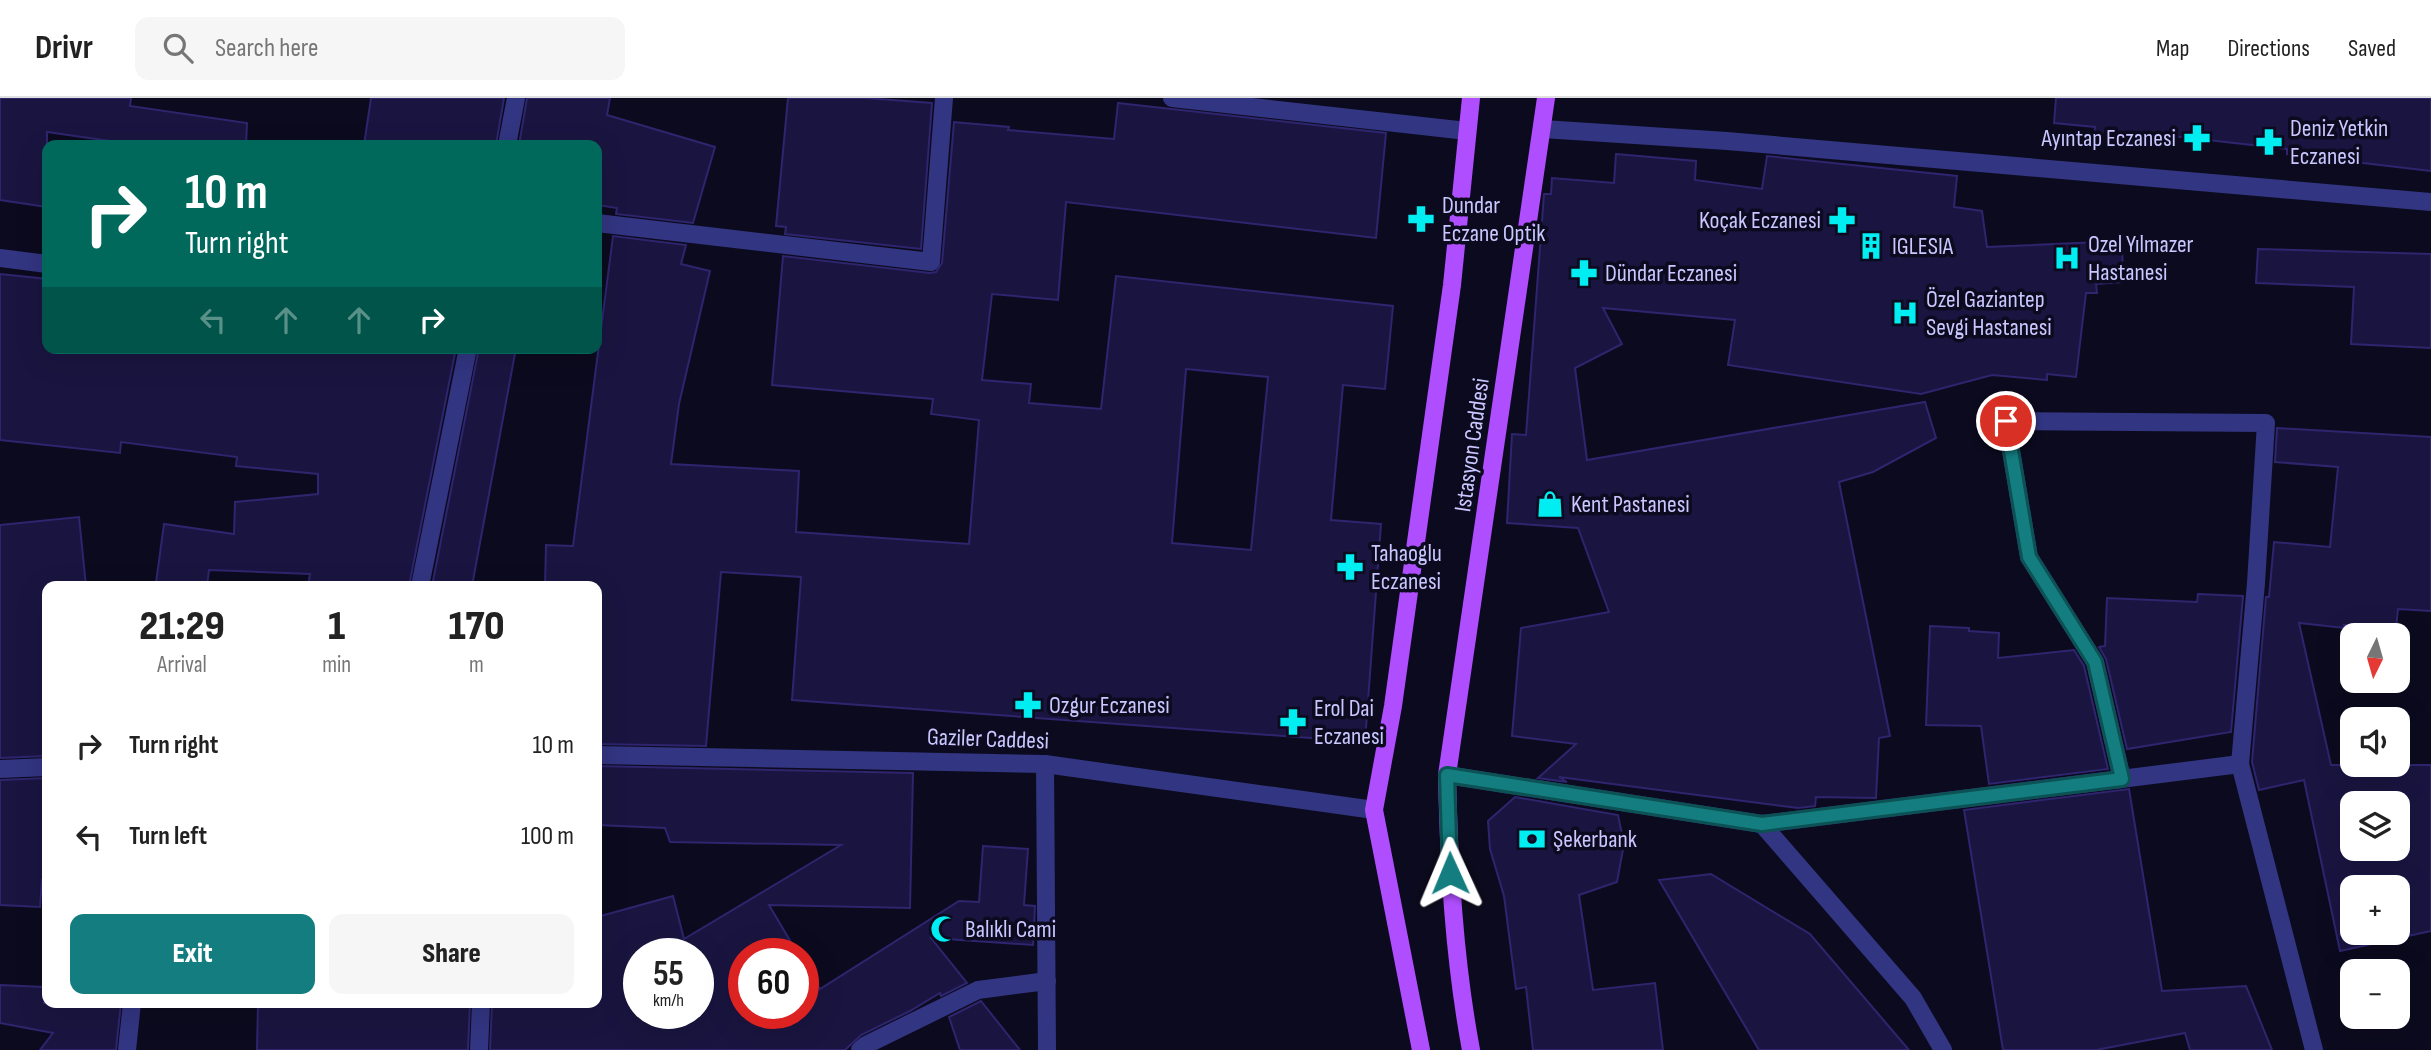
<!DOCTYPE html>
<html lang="en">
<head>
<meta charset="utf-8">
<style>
  body { margin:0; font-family:"Sofia Sans Condensed",sans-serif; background:#f6f6f6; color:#222; height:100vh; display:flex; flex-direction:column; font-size:26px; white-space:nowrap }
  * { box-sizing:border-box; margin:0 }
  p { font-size:23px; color:#767676 }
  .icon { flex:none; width:38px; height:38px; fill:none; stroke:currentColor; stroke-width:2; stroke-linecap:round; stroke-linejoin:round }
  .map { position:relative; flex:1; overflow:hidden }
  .drawer { position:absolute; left:42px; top:483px; width:560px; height:427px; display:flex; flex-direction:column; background:#fff; border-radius:14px; box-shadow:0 7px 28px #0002 }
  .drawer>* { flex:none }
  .top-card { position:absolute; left:42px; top:42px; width:560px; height:214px; border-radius:14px; box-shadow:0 7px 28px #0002; background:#00695c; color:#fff; overflow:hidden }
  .needle { width:46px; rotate:185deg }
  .buttons { position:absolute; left:2340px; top:525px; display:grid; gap:14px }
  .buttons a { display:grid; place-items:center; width:70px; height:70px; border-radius:14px; background:#fff; box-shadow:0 7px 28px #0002; font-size:35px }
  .speed { position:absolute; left:623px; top:840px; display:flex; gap:14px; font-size:35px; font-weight:700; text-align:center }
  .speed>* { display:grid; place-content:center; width:91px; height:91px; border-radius:50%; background:#fff; box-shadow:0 7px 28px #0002; line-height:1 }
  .speed small { font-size:18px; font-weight:400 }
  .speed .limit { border:10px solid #d22; background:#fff; color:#111 }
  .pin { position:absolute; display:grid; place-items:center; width:60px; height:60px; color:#fff; margin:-30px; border:4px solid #fff; border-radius:50%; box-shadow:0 2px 7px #0007 }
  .me { position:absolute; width:77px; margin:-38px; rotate:359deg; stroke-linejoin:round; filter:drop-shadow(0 0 5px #0008) }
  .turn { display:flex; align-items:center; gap:24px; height:147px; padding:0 28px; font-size:32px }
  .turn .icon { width:91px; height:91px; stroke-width:2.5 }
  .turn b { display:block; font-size:49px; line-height:60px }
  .lanes { display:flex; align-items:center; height:66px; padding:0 28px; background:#0003; justify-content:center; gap:35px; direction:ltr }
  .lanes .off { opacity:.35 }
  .eta { display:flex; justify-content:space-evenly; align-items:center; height:119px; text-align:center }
  .eta b { font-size:42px; font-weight:800; line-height:49px }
  .cta { display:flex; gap:14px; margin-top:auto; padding:14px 28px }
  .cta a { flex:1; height:80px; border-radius:14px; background:#137d80; color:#fff; font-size:28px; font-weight:800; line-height:80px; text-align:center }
  .cta a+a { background:#f6f6f6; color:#222 }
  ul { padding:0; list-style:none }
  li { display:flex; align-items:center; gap:21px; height:91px; padding:0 28px }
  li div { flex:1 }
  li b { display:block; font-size:26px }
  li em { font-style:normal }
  header { display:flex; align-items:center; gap:42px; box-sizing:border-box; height:98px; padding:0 35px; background:#fff; border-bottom:2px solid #e0e0e0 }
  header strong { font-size:33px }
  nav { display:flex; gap:38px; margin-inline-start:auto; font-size:24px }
  .search { width:490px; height:63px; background:#f6f6f6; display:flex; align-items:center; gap:18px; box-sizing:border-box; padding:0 24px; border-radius:14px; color:#767676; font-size:26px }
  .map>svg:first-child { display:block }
  .building { fill:#1a1540; stroke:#2e256e; stroke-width:2; fill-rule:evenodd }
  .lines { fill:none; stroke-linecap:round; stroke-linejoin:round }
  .street { stroke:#323581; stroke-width:18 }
  .primary { stroke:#af4eff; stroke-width:18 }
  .route-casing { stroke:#0c5153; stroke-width:18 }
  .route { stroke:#137d80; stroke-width:12 }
  .labels { text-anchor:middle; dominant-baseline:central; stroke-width:7; stroke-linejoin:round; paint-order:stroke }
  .poi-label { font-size:24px; fill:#c9c7ff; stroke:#0c0a1e; text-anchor:start }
  .street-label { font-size:24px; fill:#c9c7ff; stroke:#0c0a1e }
</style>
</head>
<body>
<header>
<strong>Drivr</strong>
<div class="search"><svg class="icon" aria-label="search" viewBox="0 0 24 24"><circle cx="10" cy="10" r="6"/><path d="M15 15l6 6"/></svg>Search here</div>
<nav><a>Map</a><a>Directions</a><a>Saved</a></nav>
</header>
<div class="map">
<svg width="2431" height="952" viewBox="0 0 2431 952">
  <rect width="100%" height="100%" fill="#0c0a1e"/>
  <!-- building -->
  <g class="building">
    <path d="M 0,0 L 131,0 L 130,8 L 247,25 L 246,47 L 138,47 L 47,34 L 47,109 L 0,102 Z"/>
    <path d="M 371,0 L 504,0 L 496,47 L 364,47 Z"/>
    <path d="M 527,0 L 610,0 L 607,17 L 715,49 L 693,125 L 616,116 L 617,110 L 597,107 L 597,47 L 519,47 Z"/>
    <path d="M 788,0 L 866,0 L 932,5 L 921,151 L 785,136 L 786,129 L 776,128 Z"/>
    <path d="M 2056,0 L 2431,0 L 2431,73 L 2287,56 L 2287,51 L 2146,35 L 2145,45 L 2094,41 L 2095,29 L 2054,25 Z"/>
    <path d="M 1118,5 L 1386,35 L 1376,140 L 1066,104 L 1058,202 L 992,196 L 982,282 L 1031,286 L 1029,305 L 1101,311 L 1116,178 L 1393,208 L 1385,291 L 1343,287 L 1331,422 L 1381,426 L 1365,644 L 792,602 L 801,479 L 721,474 L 706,648 L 597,646 L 597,488 L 545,488 L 546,447 L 573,448 L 613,138 L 686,147 L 681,166 L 710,173 L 679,306 L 671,366 L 799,373 L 796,434 L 969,446 L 979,322 L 931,316 L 933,301 L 772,287 L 783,158 L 930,175 L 936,174 L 942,165 L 954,24 L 1009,29 L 1008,32 L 1114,41 ZM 1186,271 L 1268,279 L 1251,452 L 1172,445 Z"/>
    <path d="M 1616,56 L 1696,63 L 1695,82 L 1762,91 L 1767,58 L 1957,78 L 1954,109 L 1982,113 L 1987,149 L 2122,143 L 2123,184 L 2096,186 L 2097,195 L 2086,195 L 2076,279 L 2047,276 L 2047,282 L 1992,277 L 1921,296 L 1728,267 L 1735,222 L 1603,210 L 1622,246 L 1575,270 L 1587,362 L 1925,304 L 1936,340 L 1873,374 L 1839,384 L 1890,638 L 1879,640 L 1876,700 L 1816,699 L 1815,708 L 1798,710 L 1559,679 L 1567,684 L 1538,680 L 1576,646 L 1512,638 L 1521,530 L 1609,514 L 1578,430 L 1507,425 L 1512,336 L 1526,337 L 1544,96 L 1551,96 L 1552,80 L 1614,85 Z"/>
    <path d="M 2258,151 L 2431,156 L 2431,250 L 2351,246 L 2354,189 L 2256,185 Z"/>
    <path d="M 0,176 L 47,181 L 47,250 L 456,250 L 409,488 L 308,488 L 310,476 L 209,472 L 207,488 L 181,488 L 156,485 L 164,426 L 234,436 L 235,404 L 318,396 L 318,376 L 236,368 L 237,359 L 121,344 L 120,355 L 0,342 Z"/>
    <path d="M 479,250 L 516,250 L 472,488 L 432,488 Z"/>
    <path d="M 2277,330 L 2431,339 L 2431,513 L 2398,511 L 2396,530 L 2344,527 L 2344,530 L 2299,525 L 2331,667 L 2431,667 L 2431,833 L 2340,853 L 2304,682 L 2259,692 L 2252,664 L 2266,499 L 2269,499 L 2274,444 L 2330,449 L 2338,369 L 2275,364 ZM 2352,705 L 2398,705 L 2398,751 L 2352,751 ZM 2352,789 L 2398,789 L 2398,835 L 2352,835 Z"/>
    <path d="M 79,419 L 86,488 L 47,488 L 47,658 L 0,660 L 0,427 Z"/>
    <path d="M 2198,496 L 2243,498 L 2231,634 L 2127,651 L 2106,561 L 2099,549 L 2105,548 L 2107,500 L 2197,504 Z"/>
    <path d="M 1930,528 L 1969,530 L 1969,533 L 1999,535 L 1998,560 L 2074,552 L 2084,568 L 2108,671 L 1989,686 L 1981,628 L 1926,627 Z"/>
    <path d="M 597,668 L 913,675 L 910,810 L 769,807 L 798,856 L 744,856 L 744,915 L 803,915 L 803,864 L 820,891 L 959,803 L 979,804 L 983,748 L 1028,751 L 1024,807 L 1035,808 L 1033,847 L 931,840 L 967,885 L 941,898 L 940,895 L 910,913 L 861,937 L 845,952 L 490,952 L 492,905 L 597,905 L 597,819 L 673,798 L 684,841 L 841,747 L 670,744 L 665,730 L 597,727 ZM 639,856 L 698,856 L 698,915 L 639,915 Z"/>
    <path d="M 47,680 L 47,783 L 42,782 L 40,809 L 0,807 L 0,682 Z"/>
    <path d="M 2129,691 L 2162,893 L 2246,888 L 2272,952 L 2190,952 L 2185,935 L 2096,952 L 2003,952 L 1964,712 Z"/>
    <path d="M 1515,699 L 1618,717 L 1624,746 L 1617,784 L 1579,797 L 1593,892 L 1655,885 L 1663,952 L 1533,952 L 1526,889 L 1516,891 L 1504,798 L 1490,751 L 1488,723 Z"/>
    <path d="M 1711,776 L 1810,836 L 1909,952 L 1759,952 L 1659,782 Z"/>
    <path d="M 0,887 L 44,889 L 44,905 L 121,905 L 116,952 L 40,952 L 53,935 L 0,925 Z"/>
    <path d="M 981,903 L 1020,952 L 960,952 L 949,919 Z"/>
    <path d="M 258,905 L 470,905 L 468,952 L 257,952 Z"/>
  </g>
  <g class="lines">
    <!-- street -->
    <g class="street">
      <path d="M 1172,0 L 1467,33"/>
      <path d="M 1543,31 L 1727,43 L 2431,104"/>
      <path d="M 507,47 L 516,0"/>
      <path d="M 597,125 L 931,164 L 944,0"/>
      <path d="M 0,160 L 47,166"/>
      <path d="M 420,488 L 468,250"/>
      <path d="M 597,657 L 1045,666 L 1374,712"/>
      <path d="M 1045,666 L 1047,952"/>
      <path d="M 0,671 L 47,669"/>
      <path d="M 1447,677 L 1762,726 L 2240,666"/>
      <path d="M 2122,681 L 2095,564 L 2029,459 L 2006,323 L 2266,325 L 2256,485 L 2240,666 L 2314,952"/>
      <path d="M 1762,726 L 1913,900 L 1943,952"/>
      <path d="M 127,952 L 132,905"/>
      <path d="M 479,952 L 481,905"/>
      <path d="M 860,952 L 866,947 L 978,892 L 1047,883"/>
    </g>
    <!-- primary -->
    <g class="primary">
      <path d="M 1421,952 L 1374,712 L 1393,608 L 1452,187 L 1471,0"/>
      <path d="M 1471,952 C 1454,861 1449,769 1447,677 L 1546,0"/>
    </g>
  </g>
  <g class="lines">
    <defs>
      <path id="route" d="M 1450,775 L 1447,677 L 1762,726 L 2122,681 L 2095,564 L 2029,459 L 2006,323"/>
    </defs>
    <!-- route casing -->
    <use href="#route" class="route-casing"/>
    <!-- route -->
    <use href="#route" class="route"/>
  </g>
  <!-- icons -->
  <defs>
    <symbol id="pharmacy-bare" viewBox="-9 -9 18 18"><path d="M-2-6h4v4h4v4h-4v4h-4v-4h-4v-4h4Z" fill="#00edf2" stroke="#0c0a1e" stroke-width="2.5" paint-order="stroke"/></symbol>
    <symbol id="building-bare" viewBox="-9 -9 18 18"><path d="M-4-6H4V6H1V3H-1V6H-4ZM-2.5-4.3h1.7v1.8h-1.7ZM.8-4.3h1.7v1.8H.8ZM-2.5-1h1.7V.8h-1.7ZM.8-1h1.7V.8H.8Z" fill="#00edf2" stroke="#0c0a1e" stroke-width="2.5" paint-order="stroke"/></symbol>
    <symbol id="hospital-bare" viewBox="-9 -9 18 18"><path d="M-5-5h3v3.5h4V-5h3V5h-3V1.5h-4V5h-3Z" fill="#00edf2" stroke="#0c0a1e" stroke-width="2.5" paint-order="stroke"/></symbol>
    <symbol id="shop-bare" viewBox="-9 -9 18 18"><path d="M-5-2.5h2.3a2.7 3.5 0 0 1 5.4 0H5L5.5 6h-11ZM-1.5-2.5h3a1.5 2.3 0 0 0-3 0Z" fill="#00edf2" stroke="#0c0a1e" stroke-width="2.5" paint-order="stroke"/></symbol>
    <symbol id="bank-bare" viewBox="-9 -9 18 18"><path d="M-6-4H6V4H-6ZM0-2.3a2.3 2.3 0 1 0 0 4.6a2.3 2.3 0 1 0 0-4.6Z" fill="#00edf2" stroke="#0c0a1e" stroke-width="2.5" paint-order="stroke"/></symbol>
    <symbol id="mosque-bare" viewBox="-9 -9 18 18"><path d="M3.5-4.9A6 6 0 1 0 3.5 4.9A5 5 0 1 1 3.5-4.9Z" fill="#00edf2" stroke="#0c0a1e" stroke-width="2.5" paint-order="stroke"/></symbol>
  </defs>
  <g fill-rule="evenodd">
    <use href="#pharmacy-bare" x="2178" y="21" width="38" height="38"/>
    <use href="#pharmacy-bare" x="2250" y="25" width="38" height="38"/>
    <use href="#pharmacy-bare" x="1402" y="102" width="38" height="38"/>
    <use href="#pharmacy-bare" x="1823" y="103" width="38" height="38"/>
    <use href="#building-bare" x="1852" y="129" width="38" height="38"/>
    <use href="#hospital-bare" x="2048" y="141" width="38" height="38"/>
    <use href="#pharmacy-bare" x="1565" y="156" width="38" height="38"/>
    <use href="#hospital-bare" x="1886" y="196" width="38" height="38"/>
    <use href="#shop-bare" x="1531" y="387" width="38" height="38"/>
    <use href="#pharmacy-bare" x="1331" y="450" width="38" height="38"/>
    <use href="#pharmacy-bare" x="1009" y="588" width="38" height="38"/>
    <use href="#pharmacy-bare" x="1274" y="605" width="38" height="38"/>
    <use href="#bank-bare" x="1513" y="722" width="38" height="38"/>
    <use href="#mosque-bare" x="925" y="812" width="38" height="38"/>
  </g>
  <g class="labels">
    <!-- poi labels -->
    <g class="poi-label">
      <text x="2290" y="30">Deniz Yetkin<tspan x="2290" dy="28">Eczanesi</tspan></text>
      <text x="2176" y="40" text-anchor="end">Ayıntap Eczanesi</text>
      <text x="1442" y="107">Dundar<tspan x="1442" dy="28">Eczane Optik</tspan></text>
      <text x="1821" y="122" text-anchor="end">Koçak Eczanesi</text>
      <text x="2088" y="146">Ozel Yılmazer<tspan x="2088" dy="28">Hastanesi</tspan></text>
      <text x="1892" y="148">IGLESIA</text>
      <text x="1605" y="175">Dündar Eczanesi</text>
      <text x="1926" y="201">Özel Gaziantep<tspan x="1926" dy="28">Sevgi Hastanesi</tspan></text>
      <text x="1571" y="406">Kent Pastanesi</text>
      <text x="1371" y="455">Tahaoglu<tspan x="1371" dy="28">Eczanesi</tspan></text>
      <text x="1049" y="607">Ozgur Eczanesi</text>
      <text x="1314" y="610">Erol Dai<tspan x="1314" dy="28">Eczanesi</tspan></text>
      <text x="1553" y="741">Şekerbank</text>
      <text x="965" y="831">Balıklı Cami</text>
    </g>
    <!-- street labels -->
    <g class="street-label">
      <text transform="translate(1472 347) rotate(-82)">Istasyon Caddesi</text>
      <text transform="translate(988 641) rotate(2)">Gaziler Caddesi</text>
    </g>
  </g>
</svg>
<div class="buttons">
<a><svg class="needle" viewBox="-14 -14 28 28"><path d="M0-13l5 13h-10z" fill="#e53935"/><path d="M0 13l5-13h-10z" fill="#767676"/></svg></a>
<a><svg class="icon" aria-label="sound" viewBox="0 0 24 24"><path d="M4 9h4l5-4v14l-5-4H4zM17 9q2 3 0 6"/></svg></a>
<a><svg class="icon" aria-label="layers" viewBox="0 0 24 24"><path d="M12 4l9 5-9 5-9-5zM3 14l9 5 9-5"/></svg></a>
<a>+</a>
<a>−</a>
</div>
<div class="speed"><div>55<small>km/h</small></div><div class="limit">60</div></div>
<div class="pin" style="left:2006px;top:323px;background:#d93025"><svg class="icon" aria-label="arrive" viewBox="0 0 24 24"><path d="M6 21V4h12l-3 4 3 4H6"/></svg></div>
<svg class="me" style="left:1450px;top:775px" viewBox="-20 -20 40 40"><path d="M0-17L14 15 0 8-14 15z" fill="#137d80" stroke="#fff" stroke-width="4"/></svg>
<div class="top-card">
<div class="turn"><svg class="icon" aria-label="right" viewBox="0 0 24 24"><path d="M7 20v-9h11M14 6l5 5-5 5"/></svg><div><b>10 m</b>Turn right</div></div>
<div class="lanes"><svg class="icon off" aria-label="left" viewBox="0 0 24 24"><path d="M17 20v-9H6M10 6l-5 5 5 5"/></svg><svg class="icon off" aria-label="ahead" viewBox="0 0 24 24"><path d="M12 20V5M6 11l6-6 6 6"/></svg><svg class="icon off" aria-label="ahead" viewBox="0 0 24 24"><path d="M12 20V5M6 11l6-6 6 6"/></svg><svg class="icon" aria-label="right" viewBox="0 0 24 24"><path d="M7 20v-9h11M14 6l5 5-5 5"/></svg></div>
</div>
<section class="drawer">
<div class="eta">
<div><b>21:29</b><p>Arrival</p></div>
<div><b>1</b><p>min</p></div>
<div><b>170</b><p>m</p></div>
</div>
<ul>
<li><svg class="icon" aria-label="right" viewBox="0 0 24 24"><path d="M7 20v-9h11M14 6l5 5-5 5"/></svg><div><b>Turn right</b></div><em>10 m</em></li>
<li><svg class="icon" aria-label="left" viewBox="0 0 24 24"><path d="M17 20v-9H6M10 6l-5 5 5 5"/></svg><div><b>Turn left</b></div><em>100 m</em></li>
</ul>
<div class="cta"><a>Exit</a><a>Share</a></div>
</section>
</div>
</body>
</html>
